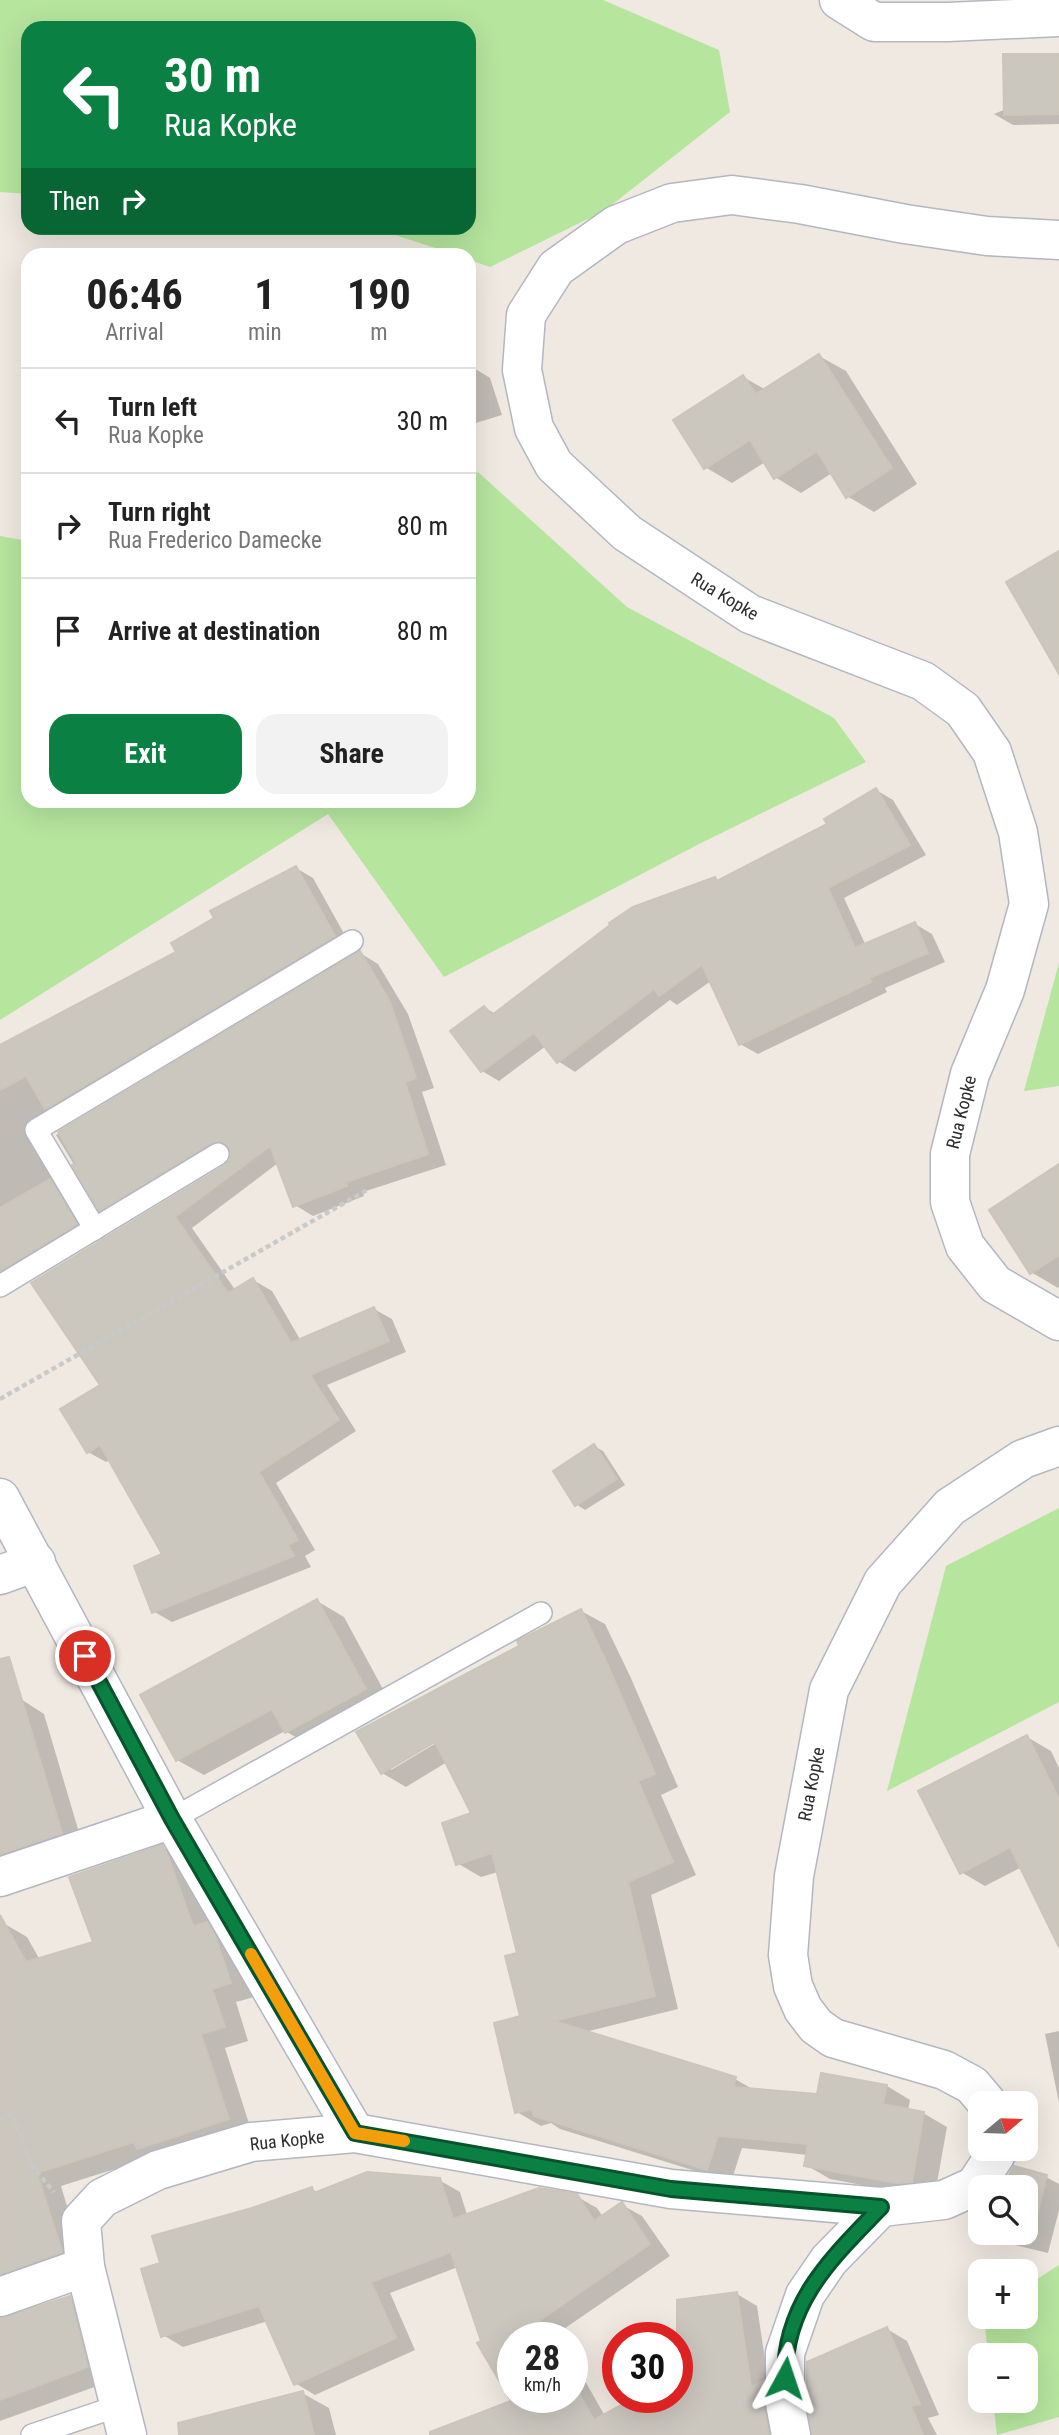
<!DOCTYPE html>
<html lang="en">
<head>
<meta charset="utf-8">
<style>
  body { margin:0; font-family:"Roboto Condensed",sans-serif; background:#f2f2f2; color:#222; height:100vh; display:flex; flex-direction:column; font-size:26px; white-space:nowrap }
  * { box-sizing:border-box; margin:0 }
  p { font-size:23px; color:#767676 }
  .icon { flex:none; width:38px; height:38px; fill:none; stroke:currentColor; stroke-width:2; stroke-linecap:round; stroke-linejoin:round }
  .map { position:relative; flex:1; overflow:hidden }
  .side { position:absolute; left:21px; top:248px; width:455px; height:560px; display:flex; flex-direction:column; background:#fff; border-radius:21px; box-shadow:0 7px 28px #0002 }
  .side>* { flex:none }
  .banner { position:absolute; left:21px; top:21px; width:455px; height:214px; border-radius:21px; box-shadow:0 7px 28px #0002; background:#0b8043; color:#fff; overflow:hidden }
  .needle { width:46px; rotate:71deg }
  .fabs { position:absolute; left:968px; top:2091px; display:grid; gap:14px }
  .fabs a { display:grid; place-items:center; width:70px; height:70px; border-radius:14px; background:#fff; box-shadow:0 7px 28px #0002; font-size:35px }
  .speed { position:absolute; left:497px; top:2322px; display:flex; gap:14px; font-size:35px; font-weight:700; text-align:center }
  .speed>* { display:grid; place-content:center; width:91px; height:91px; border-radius:50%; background:#fff; box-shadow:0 7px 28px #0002; line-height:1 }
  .speed small { font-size:18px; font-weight:400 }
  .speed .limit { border:10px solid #d22; background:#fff; color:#111 }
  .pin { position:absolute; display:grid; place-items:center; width:60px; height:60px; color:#fff; margin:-30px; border:4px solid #fff; border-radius:50%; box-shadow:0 2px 7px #0007 }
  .me { position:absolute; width:77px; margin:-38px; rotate:5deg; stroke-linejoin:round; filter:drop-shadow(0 0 5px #0008) }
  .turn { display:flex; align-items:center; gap:24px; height:147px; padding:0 28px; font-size:32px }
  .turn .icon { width:91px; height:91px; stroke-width:2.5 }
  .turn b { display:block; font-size:49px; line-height:60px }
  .then { display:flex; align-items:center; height:66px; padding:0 28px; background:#0003; gap:14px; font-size:26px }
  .eta { display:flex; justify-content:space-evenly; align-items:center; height:119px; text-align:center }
  .eta b { font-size:42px; font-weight:700; line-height:49px }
  .action { display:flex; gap:14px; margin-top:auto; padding:14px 28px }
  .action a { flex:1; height:80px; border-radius:21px; background:#0b8043; color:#fff; font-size:28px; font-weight:700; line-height:80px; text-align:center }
  .action a+a { background:#f2f2f2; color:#222 }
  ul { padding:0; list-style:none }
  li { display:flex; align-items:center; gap:21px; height:105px; padding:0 28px; border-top:2px solid #e0e0e0 }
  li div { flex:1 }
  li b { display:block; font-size:26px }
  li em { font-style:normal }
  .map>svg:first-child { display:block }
  .green { fill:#b6e59e }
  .shadow { fill:#0003; fill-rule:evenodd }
  .building { fill:#cbc7bf; stroke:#cbc5ba; stroke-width:2 }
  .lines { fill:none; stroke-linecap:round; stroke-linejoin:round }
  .lane-casing { stroke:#b4b7c1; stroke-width:24 }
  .street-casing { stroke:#b4b7c1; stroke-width:41 }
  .path { stroke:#c9c9c9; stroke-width:4.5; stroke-dasharray:5 3.5; stroke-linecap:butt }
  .lane { stroke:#fff; stroke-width:21 }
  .street { stroke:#fff; stroke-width:38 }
  .route-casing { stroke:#07532c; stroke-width:18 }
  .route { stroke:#0b8043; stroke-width:12 }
  .slow { stroke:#f59e0b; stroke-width:12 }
  .labels { text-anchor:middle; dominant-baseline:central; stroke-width:7; stroke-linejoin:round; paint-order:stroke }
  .street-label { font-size:18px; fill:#2e2e2e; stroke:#fff }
</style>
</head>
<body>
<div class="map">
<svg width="1059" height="2435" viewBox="0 0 1059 2435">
  <rect width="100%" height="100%" fill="#efe9e1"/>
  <!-- green -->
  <g class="green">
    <path d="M 0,0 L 603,0 L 719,50 L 730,112 L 604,211 L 490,267 L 469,260 L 469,256 L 457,255 L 373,228 L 469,228 L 469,28 L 28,28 L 28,194 L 0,192 Z"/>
    <path d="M 478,472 L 627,607 L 834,718 L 866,762 L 701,843 L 444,977 L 328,814 L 0,1020 L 0,536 L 28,541 L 28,802 L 469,802 L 469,476 Z"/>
    <path d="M 1059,963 L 1059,1086 L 1024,1091 Z"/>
    <path d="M 1059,1508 L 1059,1702 L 887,1791 L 946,1566 Z"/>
    <path d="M 1059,2265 L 1059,2417 L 997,2435 L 993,2401 L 1026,2401 L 1026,2356 L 988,2355 L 984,2317 L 1026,2317 L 1026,2286 Z"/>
  </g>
  <!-- shadow -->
  <g class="shadow">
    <path d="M 1059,56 L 1059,124 L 1013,125 L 994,114 L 1006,109 Z"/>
    <path d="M 819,356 L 846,371 L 917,484 L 874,512 L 847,496 L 832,473 L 801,493 L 775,477 L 765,462 L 732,483 L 705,467 L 743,377 L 766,390 Z"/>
    <path d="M 469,365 L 490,378 L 502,415 L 469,425 Z"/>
    <path d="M 876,790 L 893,800 L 926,855 L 844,898 L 866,946 L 915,924 L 932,934 L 945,962 L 885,988 L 887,992 L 758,1054 L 740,1044 L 711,981 L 677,1005 L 670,1000 L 575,1072 L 558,1061 L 546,1046 L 499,1081 L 482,1071 L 485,1008 L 496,1014 L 715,879 L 720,882 L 829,825 Z"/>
    <path d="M 296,868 L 313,878 L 351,946 L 42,1133 L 93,1234 L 0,1295 L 0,1047 L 179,952 Z"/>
    <path d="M 360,953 L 378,964 L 408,1014 L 434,1088 L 422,1092 L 446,1165 L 363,1192 L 364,1196 L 313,1216 L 295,1205 L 278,1163 L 192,1228 L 236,1291 L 253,1280 L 272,1291 L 301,1341 L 374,1309 L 392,1319 L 406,1352 L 327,1385 L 356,1431 L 276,1483 L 315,1550 L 305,1556 L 311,1567 L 172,1622 L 153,1611 L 165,1555 L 110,1460 L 106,1462 L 88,1452 L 102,1386 L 33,1283 L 226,1167 L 231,1160 L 233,1152 L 119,1220 L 101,1209 L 56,1135 Z"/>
    <path d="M 1059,1166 L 1059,1287 L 1058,1288 L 1031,1272 Z"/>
    <path d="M 594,1446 L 603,1451 L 625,1485 L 585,1510 L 576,1504 Z"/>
    <path d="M 317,1601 L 344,1617 L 391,1704 L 313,1747 L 285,1731 L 204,1775 L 177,1760 Z"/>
    <path d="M 581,1611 L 605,1624 L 630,1676 L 678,1787 L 661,1795 L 696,1875 L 651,1895 L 678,2009 L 585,2032 L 735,2079 L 754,2090 L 819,2096 L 887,2086 L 910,2100 L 908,2111 L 923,2113 L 947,2127 L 935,2194 L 921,2196 L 830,2179 L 806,2165 L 808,2155 L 742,2148 L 731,2182 L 560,2129 L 551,2123 L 541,2126 L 517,2112 L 522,2017 L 519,1954 L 498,1872 L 481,1877 L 457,1863 L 473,1814 L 447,1762 L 406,1787 L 382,1773 L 522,1647 ZM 442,1736 L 443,1739 L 391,1770 L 391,1766 Z"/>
    <path d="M 0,1674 L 10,1692 L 44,1714 L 83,1846 L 0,1880 Z"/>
    <path d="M 1027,1737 L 1051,1751 L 1059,1768 L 1059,1917 L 1022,1867 L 985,1886 L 961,1872 Z"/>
    <path d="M 162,1847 L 186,1861 L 192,1872 L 212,1927 L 231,1938 L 254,1997 L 236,2002 L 248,2041 L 225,2048 L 252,2133 L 153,2157 L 61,2186 L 85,2266 L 2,2308 L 3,2320 L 69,2298 L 94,2312 L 111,2381 L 0,2421 L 0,1924 L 3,1923 L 27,1937 L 40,1960 L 95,1943 Z"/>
    <path d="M 1059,2031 L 1059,2103 L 1045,2034 Z"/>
    <path d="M 1046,2177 L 1059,2184 L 1059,2210 L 1048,2253 L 1011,2244 L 992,2233 L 1026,2233 L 1026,2188 Z"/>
    <path d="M 439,2180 L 460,2192 L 467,2215 L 576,2196 L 597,2208 L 603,2217 L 622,2205 L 642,2216 L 670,2256 L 558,2333 L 561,2338 L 513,2338 L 513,2398 L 572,2398 L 572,2358 L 605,2416 L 638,2398 L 677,2398 L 737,2294 L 757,2306 L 769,2386 L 786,2435 L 433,2435 L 513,2402 L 483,2342 L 458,2267 L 390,2293 L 415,2350 L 315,2395 L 295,2383 L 268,2321 L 183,2347 L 163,2335 L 162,2264 L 252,2209 L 312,2189 L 319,2193 Z"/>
    <path d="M 887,2329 L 907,2341 L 939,2415 L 928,2418 L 937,2435 L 814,2435 Z"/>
    <path d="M 302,2393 L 329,2408 L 336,2435 L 218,2435 Z"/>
  </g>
  <!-- building -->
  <g class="building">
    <path d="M 1003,54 L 1059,54 L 1059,114 L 1004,115 Z"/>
    <path d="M 819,354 L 892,468 L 846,498 L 817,451 L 774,479 L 750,440 L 704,469 L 673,420 L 743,375 L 756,394 Z"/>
    <path d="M 1059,551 L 1059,674 L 1006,582 Z"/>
    <path d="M 876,788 L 910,845 L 828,888 L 855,948 L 915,922 L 928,953 L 869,978 L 871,982 L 739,1045 L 702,965 L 659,996 L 654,989 L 557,1063 L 534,1033 L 481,1072 L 450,1031 L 484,1006 L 492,1015 L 610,925 L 609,923 L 633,907 L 715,877 L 717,881 L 827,824 L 824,819 Z"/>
    <path d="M 296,866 L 335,936 L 45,1109 L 26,1076 L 0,1090 L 0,1045 L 176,952 L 171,943 L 214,918 L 210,911 Z"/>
    <path d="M 360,951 L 390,1002 L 416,1078 L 405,1082 L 428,1154 L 346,1182 L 347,1186 L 293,1207 L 270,1146 L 175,1217 L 228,1293 L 253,1278 L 291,1343 L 374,1307 L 389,1341 L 310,1375 L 339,1420 L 259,1472 L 298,1540 L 288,1545 L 294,1556 L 152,1613 L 134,1566 L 162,1554 L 100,1445 L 87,1453 L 60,1409 L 100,1385 L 31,1283 L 225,1165 L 230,1160 L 231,1153 L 224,1142 L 211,1143 L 99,1211 L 72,1165 L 76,1163 L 58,1132 Z"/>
    <path d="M 1059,1164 L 1059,1255 L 1030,1274 L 989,1210 Z"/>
    <path d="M 50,1179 L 77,1224 L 0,1271 L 0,1208 Z"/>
    <path d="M 594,1444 L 617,1479 L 575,1506 L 553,1471 Z"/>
    <path d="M 317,1599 L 366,1689 L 285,1733 L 272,1709 L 176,1761 L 140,1695 Z"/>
    <path d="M 581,1609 L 606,1661 L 655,1774 L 638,1781 L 673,1862 L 628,1882 L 655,1996 L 554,2021 L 736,2077 L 733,2087 L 817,2094 L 821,2073 L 887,2085 L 883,2104 L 924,2112 L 912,2182 L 896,2183 L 804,2166 L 808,2144 L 718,2136 L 707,2170 L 534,2116 L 532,2109 L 515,2113 L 494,2023 L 520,2016 L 505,1956 L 517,1953 L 492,1853 L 456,1865 L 442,1823 L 471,1813 L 435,1742 L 381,1774 L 356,1732 L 519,1646 L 517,1641 Z"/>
    <path d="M 9,1657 L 62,1833 L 0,1854 L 0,1659 Z"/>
    <path d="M 1027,1735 L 1059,1799 L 1059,1947 L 1010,1847 L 960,1874 L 918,1791 Z"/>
    <path d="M 162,1845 L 168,1856 L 193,1926 L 207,1922 L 216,1938 L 231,1983 L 212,1989 L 225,2027 L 201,2034 L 229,2119 L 137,2149 L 134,2142 L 37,2173 L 62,2252 L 0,2274 L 0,1915 L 26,1962 L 93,1942 L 69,1877 Z"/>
    <path d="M 1014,2166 L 1047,2175 L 1030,2244 L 990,2234 L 1026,2233 L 1026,2188 L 1002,2188 Z"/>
    <path d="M 367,2172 L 440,2178 L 453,2219 L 539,2188 L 577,2194 L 594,2221 L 622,2202 L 650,2244 L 539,2321 L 548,2338 L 513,2338 L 513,2398 L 572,2398 L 572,2381 L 594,2420 L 634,2398 L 677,2398 L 677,2300 L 737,2292 L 751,2387 L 763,2381 L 763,2407 L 769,2435 L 430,2435 L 430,2432 L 511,2401 L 477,2343 L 481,2341 L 451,2252 L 371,2282 L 396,2338 L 294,2385 L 259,2306 L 161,2337 L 141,2269 L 160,2263 L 152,2236 L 252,2208 L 312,2187 L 314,2193 Z"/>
    <path d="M 70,2296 L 88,2367 L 0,2400 L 0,2318 Z"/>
    <path d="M 887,2327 L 920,2404 L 911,2406 L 923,2435 L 812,2435 L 807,2401 L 807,2362 Z"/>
    <path d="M 303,2391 L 314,2435 L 179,2435 L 178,2423 Z"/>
  </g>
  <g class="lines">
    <defs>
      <g id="lane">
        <path d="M 95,1229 L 36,1130 L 352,941"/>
        <path d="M 0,1286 L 218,1154"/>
        <path d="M 172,1819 L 541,1613"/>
        <path d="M 32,2435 L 121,2405"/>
      </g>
      <g id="street">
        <path d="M 839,0 L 874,22 L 948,22 L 1059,17"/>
        <path d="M 1059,240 L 987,236 L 905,224 L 800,204 L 732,195 L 672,203 L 616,225 L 556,268 L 526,315 L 522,370 L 534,428 L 554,465 L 627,533 L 750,614 L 923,681 L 963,710 L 992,752 L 1018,832 L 1029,904 L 1005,990 L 970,1074 L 950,1154 L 950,1202 L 965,1246 L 995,1284 L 1059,1321"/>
        <path d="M 0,1498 L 172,1819 L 355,2133"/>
        <path d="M 0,1575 L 36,1562"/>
        <path d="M 0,1877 L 172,1819"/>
        <path d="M 988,2104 L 972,2085 L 944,2070 L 833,2038 L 816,2026 L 803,2009 L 793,1986 L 788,1955 L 794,1876 L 829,1690 L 883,1582 L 950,1507 L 1023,1459 L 1059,1446"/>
        <path d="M 0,2297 L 85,2267"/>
        <path d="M 127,2435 L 85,2267 L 81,2221 L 102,2198 L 158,2170 L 251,2142 L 355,2133 L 671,2189 L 881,2207 L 944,2200 L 975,2186 L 996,2154 L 996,2149"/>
        <path d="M 791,2435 L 785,2403 L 785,2353 L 805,2295 L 829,2260 L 881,2207"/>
      </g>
    </defs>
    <!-- lane casing -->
    <use href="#lane" class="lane-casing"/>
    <!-- street casing -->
    <use href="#street" class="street-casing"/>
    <!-- path -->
    <g class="path">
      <path d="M 0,1399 L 367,1190"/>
      <path d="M 0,2119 L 13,2114 L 31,2165 L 54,2192"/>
    </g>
    <!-- lane -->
    <use href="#lane" class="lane"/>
    <!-- street -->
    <use href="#street" class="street"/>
  </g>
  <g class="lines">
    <defs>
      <path id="route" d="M 85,1656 L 172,1819 L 355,2133 L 671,2189 L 881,2207 C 832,2258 784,2302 785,2378"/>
    </defs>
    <!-- route casing -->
    <use href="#route" class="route-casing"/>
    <!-- route -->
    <use href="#route" class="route"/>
    <!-- slow -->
    <path class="slow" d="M 251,1954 L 355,2133 L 404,2141"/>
  </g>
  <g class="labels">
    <!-- street labels -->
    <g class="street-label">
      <text transform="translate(725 596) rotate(31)">Rua Kopke</text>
      <text transform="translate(961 1112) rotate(-76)">Rua Kopke</text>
      <text transform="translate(811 1784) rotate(-79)">Rua Kopke</text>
      <text transform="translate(287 2140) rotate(-6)">Rua Kopke</text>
    </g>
  </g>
</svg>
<div class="fabs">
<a><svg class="needle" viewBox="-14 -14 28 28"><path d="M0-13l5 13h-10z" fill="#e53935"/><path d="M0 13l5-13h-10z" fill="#767676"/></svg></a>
<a><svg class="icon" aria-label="search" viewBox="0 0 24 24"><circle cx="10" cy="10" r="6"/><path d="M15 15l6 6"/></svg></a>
<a>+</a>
<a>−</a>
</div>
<div class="speed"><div>28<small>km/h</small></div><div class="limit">30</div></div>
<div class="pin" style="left:85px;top:1656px;background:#d93025"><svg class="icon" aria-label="arrive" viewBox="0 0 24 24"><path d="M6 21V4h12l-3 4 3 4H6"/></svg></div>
<svg class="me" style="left:785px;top:2378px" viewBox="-20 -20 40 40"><path d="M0-17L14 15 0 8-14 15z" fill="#0b8043" stroke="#fff" stroke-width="4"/></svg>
<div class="banner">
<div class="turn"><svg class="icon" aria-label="left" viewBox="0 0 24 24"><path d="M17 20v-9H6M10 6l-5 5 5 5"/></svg><div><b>30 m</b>Rua Kopke</div></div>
<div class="then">Then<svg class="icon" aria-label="right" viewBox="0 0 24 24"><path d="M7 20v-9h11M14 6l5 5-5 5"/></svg></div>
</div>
<section class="side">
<div class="eta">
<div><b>06:46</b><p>Arrival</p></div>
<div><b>1</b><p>min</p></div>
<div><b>190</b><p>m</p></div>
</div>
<ul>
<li><svg class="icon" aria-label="left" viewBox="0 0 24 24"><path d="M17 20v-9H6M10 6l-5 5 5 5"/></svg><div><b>Turn left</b><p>Rua Kopke</p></div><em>30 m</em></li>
<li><svg class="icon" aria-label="right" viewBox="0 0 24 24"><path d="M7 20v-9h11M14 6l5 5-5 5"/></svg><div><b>Turn right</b><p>Rua Frederico Damecke</p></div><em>80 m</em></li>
<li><svg class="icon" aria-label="arrive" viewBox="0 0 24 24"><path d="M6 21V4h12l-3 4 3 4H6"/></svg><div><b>Arrive at destination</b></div><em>80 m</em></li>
</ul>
<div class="action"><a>Exit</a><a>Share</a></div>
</section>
</div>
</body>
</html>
